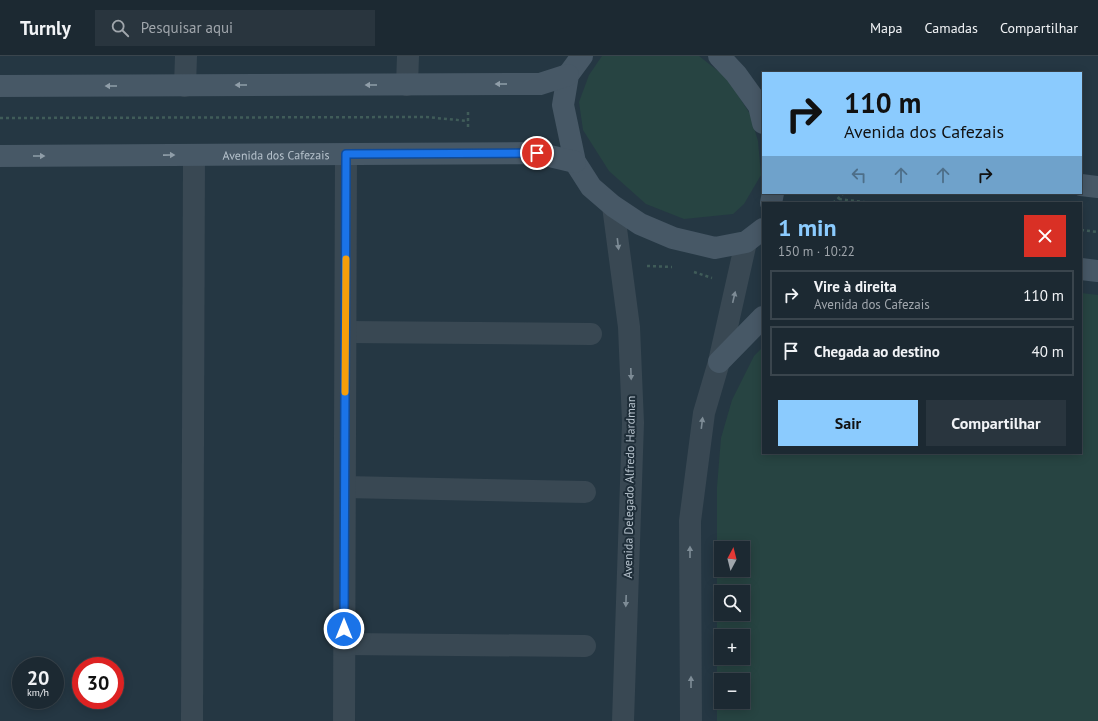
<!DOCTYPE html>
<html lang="pt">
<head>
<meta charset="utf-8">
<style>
  body { margin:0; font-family:"PT Sans",sans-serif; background:#29353e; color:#f1f3f6; height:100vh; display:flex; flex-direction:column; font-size:15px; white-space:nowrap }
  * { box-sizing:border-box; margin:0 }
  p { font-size:13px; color:#a0a6ac }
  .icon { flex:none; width:22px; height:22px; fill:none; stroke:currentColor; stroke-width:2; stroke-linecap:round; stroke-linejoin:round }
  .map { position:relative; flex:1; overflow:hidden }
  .drawer { position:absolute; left:762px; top:146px; width:320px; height:252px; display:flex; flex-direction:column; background:#1c2932; border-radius:0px; box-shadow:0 2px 10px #0003,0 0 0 1px #3a454d }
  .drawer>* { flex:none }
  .top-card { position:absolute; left:762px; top:16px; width:320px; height:122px; border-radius:0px; box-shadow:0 2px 10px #0003,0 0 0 1px #3a454d; background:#8bcbfe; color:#111; overflow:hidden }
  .needle { width:26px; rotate:7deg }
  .tools { position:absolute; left:714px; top:485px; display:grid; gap:8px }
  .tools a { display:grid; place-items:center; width:36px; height:36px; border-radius:0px; background:#1c2932; box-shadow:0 2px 10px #0003,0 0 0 1px #3a454d; font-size:20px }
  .speed { position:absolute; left:12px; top:601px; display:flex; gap:8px; font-size:20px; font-weight:700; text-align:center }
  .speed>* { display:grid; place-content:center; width:52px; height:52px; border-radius:50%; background:#1c2932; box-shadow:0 2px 10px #0003,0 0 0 1px #3a454d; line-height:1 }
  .speed small { font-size:10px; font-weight:400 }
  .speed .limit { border:6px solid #d22; background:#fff; color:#111 }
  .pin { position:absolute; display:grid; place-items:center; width:34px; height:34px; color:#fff; margin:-17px; border:2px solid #fff; border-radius:50%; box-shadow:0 1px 4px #0007 }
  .me { position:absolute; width:44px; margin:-22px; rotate:0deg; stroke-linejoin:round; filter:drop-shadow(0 0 3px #0008) }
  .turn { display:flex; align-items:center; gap:14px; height:84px; padding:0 16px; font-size:18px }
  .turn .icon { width:52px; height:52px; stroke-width:2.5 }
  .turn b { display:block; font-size:28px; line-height:34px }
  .lanes { display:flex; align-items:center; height:38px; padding:0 16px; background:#0003; justify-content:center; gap:20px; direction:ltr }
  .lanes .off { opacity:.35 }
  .round { display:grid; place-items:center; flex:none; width:42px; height:42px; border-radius:0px; background:#29353e }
  .overview { display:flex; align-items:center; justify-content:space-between; height:68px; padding:0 16px }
  h1 { font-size:24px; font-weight:700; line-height:30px; color:#8bcbfe }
  .button { display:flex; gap:8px; margin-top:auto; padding:8px 16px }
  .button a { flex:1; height:46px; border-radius:0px; background:#8bcbfe; color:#111; font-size:16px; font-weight:700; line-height:46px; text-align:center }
  .button a+a { background:#29353e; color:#f1f3f6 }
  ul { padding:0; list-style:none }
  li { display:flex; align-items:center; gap:12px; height:50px; margin:0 8px 6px; padding:0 8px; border:2px solid #3a454d; border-radius:0px }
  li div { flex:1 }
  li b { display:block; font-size:15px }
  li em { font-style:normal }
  header { display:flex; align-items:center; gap:24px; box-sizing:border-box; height:56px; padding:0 20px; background:#1c2932; border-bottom:1px solid #3a454d }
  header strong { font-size:19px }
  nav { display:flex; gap:22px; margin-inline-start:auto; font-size:14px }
  .search { width:280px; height:36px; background:#29353e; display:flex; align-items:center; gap:10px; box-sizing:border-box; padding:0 14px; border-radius:0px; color:#a0a6ac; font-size:15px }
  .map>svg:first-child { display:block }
  .green { fill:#274442; fill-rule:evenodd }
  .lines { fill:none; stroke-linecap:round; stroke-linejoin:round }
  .path { stroke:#405c59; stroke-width:2.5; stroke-dasharray:3 3; stroke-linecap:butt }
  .minor { stroke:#394853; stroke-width:22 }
  .secondary { stroke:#475866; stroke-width:22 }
  .oneway { fill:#909ea9 }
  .oneway2 { fill:#7e8c96 }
  .route-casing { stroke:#114b97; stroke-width:10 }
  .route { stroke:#1a73e8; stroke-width:7 }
  .slow { stroke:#f59e0b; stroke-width:7 }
  .labels { text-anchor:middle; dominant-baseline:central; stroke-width:4; stroke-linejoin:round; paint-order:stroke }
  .street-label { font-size:12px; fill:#b7c3cd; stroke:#1e2d38 }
</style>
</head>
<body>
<header>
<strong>Turnly</strong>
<div class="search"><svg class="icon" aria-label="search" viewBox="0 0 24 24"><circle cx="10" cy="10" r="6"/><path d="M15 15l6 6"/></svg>Pesquisar aqui</div>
<nav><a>Mapa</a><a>Camadas</a><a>Compartilhar</a></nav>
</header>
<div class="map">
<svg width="1098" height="665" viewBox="0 0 1098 665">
  <rect width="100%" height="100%" fill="#253743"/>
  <!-- green -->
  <g class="green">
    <path d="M 602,0 L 699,0 L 727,22 L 750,58 L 758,85 L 761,119 L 744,148 L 733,158 L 684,163 L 646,148 L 609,115 L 583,74 L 579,46 L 589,19 Z"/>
    <path d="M 1081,237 L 1098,239 L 1098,665 L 717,665 L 717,431 L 721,382 L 732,344 L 754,300 L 763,291 L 763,397 L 1081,397 ZM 721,492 L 743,492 L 743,514 L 721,514 ZM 721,536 L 743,536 L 743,558 L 721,558 ZM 721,580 L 743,580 L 743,602 L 721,602 ZM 721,624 L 743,624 L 743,646 L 721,646 Z"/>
  </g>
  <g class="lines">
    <!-- path -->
    <g class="path">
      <path d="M 0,62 L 426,61 L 468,65"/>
      <path d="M 468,71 L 468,54"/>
      <path d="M 839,143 L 871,147"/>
      <path d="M 833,147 L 844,137"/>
      <path d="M 1081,174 L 1098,176"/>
      <path d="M 647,210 L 672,211"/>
      <path d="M 694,216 L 712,222"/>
    </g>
    <!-- minor -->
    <g class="minor">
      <path d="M 407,29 L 408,0"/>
      <path d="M 185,30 L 186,0"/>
      <path d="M 613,150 L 629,271 L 633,367 L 623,665"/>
      <path d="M 346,276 L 591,278"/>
      <path d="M 345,431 L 585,436"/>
      <path d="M 344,588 L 585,590"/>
      <path d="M 192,665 L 194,99"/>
      <path d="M 344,665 L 346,98"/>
      <path d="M 691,665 L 690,465 L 704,357 L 719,306 L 746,186"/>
    </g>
    <!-- secondary -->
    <g class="secondary">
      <path d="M 582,0 L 568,19 L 563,49 L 575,106 L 591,131 L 613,150 L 640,168 L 673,182 L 715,192 L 746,186 L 763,173"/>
      <path d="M 719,0 L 736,18 L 759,50 L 763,67"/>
      <path d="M 0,30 L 540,28 L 568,19"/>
      <path id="s1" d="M 0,100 L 537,97 L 575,106"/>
      <path d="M 1081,129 L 1098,131"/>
      <path d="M 771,147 L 773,137"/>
      <path d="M 1081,213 L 1098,215"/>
      <path d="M 719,306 L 763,261"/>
    </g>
  </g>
  <!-- one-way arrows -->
  <defs><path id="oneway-solid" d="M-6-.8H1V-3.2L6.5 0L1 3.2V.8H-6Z"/></defs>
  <g class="oneway">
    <use href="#oneway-solid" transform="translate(501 28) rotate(180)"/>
    <use href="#oneway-solid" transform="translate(241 29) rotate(180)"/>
    <use href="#oneway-solid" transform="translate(371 29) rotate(180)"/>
    <use href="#oneway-solid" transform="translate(111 30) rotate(180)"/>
    <use href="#oneway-solid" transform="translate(169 99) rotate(-1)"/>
    <use href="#oneway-solid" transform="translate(39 100)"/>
  </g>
  <g class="oneway2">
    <use href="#oneway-solid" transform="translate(618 188) rotate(83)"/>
    <use href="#oneway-solid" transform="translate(734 241) rotate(-77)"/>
    <use href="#oneway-solid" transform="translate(631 318) rotate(88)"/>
    <use href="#oneway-solid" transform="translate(702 367) rotate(-83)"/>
    <use href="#oneway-solid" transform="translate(690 496) rotate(-90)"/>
    <use href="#oneway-solid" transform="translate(626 545) rotate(92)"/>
    <use href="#oneway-solid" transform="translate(691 626) rotate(-90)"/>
  </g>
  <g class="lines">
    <defs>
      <path id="route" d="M 344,573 L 346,98 L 537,97"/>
    </defs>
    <!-- route casing -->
    <use href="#route" class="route-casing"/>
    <!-- route -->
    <use href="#route" class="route"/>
    <!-- slow -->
    <path class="slow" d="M 345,336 L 346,203"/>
  </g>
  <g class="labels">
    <!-- street labels -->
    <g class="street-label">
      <text stroke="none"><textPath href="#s1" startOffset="276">Avenida dos Cafezais</textPath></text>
      <text transform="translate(629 431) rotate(-89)">Avenida Delegado Alfredo Hardman</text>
    </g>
  </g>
</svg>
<div class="tools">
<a><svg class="needle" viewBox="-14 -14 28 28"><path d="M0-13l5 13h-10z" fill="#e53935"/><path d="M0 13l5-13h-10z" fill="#a0a6ac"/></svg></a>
<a><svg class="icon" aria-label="search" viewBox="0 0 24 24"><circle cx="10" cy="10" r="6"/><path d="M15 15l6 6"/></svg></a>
<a>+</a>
<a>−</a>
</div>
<div class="speed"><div>20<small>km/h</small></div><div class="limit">30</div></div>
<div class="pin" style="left:537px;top:97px;background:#d93025"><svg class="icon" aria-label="arrive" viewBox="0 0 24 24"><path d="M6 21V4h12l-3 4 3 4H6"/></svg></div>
<svg class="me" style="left:344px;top:573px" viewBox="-20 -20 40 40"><circle r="17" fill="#1a73e8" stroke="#fff" stroke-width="3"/><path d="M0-11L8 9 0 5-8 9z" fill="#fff"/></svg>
<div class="top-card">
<div class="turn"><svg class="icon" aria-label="right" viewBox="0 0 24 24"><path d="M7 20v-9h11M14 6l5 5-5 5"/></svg><div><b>110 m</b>Avenida dos Cafezais</div></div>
<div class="lanes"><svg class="icon off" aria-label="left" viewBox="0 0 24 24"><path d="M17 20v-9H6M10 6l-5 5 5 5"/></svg><svg class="icon off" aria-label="ahead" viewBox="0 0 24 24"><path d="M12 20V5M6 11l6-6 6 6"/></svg><svg class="icon off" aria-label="ahead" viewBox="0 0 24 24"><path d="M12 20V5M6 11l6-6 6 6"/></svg><svg class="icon" aria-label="right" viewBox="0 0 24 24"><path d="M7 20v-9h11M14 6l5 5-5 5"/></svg></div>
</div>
<section class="drawer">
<div class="overview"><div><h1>1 min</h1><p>150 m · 10:22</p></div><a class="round" style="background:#d93025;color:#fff"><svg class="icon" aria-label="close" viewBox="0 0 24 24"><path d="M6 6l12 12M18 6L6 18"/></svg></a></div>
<ul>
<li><svg class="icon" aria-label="right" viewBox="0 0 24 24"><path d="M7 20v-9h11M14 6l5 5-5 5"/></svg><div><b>Vire à direita</b><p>Avenida dos Cafezais</p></div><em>110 m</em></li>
<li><svg class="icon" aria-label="arrive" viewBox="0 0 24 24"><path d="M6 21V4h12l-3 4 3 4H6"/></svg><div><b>Chegada ao destino</b></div><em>40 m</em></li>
</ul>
<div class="button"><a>Sair</a><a>Compartilhar</a></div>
</section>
</div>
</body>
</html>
